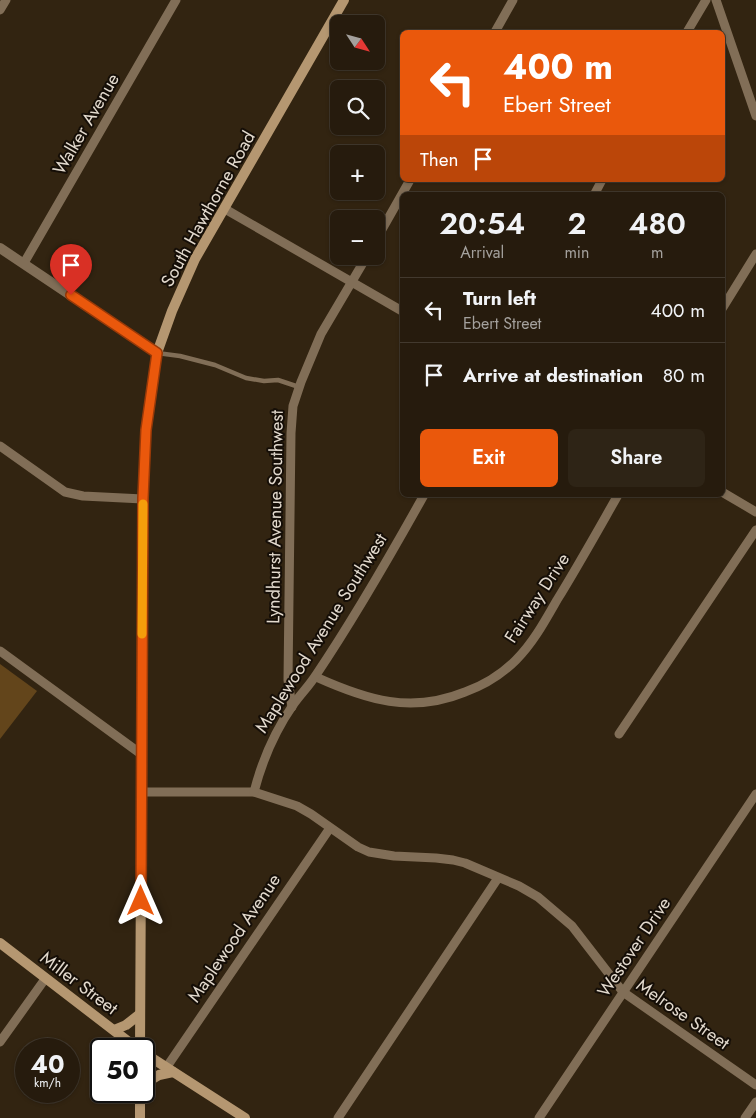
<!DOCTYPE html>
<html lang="en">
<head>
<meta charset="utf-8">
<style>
  body { margin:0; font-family:Jost,sans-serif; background:#2e2416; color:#f1f3f6; height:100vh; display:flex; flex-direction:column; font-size:19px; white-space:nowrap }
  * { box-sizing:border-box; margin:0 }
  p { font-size:16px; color:#a4a19d }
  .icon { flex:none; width:28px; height:28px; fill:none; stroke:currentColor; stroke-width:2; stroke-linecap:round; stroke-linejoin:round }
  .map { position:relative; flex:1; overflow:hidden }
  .details { position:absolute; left:400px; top:192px; width:325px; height:305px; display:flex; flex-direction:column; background:#261b0d; border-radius:8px; box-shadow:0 1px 4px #0004,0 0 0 1px #42392e }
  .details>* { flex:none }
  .banner { position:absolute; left:400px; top:30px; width:325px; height:152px; border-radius:8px; box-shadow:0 1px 4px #0004,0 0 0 1px #42392e; background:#ea580c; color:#fff; overflow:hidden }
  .needle { width:32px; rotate:126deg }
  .tools { position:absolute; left:330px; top:15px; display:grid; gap:10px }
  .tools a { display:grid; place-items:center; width:55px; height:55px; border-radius:8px; background:#261b0d; box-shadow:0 1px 4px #0004,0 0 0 1px #42392e; font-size:25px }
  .speed { position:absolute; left:15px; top:1038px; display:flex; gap:10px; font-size:25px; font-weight:700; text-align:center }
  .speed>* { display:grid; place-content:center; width:65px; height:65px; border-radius:50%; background:#261b0d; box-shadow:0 1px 4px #0004,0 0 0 1px #42392e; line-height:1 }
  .speed small { font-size:12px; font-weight:400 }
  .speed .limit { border:2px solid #111; border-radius:8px; background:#fff; color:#111 }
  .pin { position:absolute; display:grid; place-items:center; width:42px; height:42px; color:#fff; margin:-51px -21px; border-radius:50% 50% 50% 0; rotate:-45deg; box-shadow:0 0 5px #0007 }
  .pin .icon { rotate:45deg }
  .me { position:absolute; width:55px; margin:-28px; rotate:0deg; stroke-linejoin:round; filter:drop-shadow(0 0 4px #0008) }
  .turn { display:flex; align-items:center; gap:18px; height:105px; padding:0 20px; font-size:22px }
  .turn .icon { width:65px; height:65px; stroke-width:2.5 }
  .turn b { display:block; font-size:35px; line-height:42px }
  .then { display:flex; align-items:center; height:48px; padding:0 20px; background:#0003; gap:10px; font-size:19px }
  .eta { display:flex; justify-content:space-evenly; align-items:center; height:85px; text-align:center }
  .eta b { font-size:30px; font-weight:600; line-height:35px }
  .primary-button { display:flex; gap:10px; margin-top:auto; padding:10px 20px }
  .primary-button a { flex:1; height:58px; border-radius:8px; background:#ea580c; color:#fff; font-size:20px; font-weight:600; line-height:58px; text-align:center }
  .primary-button a+a { background:#2e2416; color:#f1f3f6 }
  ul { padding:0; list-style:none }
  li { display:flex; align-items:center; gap:15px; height:65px; padding:0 20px; border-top:1px solid #42392e }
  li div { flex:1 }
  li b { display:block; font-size:19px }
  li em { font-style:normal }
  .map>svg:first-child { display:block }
  .green { fill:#63451b }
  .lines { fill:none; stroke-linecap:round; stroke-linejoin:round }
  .service { stroke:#816e57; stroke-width:4.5 }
  .minor { stroke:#816e57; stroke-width:9 }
  .tertiary { stroke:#816e57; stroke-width:10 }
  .secondary { stroke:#b59771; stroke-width:10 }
  .route-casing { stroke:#983908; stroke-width:12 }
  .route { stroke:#ea580c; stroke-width:9 }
  .slow { stroke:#f59e0b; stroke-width:9 }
  .labels { text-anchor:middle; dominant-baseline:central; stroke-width:4; stroke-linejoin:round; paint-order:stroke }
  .street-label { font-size:18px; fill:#e3dace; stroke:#150e07 }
</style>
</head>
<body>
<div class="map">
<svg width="756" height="1118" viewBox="0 0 756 1118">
  <rect width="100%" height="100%" fill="#322411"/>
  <!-- green -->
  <path class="green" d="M 0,664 L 37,691 L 0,739 Z"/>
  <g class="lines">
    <!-- service -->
    <path class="service" d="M 157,353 L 180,356 L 215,365 L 246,378 L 264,381 L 278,380 L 299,387"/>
    <!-- minor -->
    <g class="minor">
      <path d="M 716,0 L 756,116"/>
      <path d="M 0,10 L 6,0"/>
      <path d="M 495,32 L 513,0"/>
      <path d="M 687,32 L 706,0"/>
      <path d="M 594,195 L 602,180"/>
      <path d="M 225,209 L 402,311"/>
      <path d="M 376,240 L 410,180"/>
      <path d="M 24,263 L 176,0"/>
      <path d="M 722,309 L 756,254"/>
      <path d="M 0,446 L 65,492 L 83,496 L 143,499"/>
      <path d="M 722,492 L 756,512"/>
      <path d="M 0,651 L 141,754"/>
      <path d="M 316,677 C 367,700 411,714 465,692 C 485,685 502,674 516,660 C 533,643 545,621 557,600 C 578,566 598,530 618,495"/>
      <path d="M 292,707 L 288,680 L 291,433 L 293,406 L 301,382 L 321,334 L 367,256"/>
      <path d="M 619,734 L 756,530"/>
      <path d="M 141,792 L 254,792 L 297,806 L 311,814 L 358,847 L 369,852 L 394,856 L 436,858 L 453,860 L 465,863 L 519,886 L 538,897 L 572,926 L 623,992 L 756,1085"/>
      <path d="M 254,792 C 262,761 275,731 293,705 C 300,695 309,686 316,675 C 355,617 390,556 424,495"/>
      <path d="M 0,1042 L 45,979"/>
      <path d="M 166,1068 L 330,828"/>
      <path d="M 338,1118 L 498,878"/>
      <path d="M 539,1118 L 756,794"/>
      <path d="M 745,1118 L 756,1102"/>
    </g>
    <!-- tertiary -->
    <path class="tertiary" d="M 0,248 L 157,353"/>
    <!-- secondary -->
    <g class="secondary">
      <path d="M 0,943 L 138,1049"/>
      <path d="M 114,1030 L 126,1025 L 140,1014"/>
      <path d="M 140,1049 L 143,499 L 146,430 L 157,353 L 172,311 L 195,259 L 344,0"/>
      <path d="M 144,1053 L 245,1118"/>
      <path d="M 144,1084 L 159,1075 L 173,1072"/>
      <path d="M 140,1118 L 140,1091"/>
    </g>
  </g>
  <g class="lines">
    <defs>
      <path id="route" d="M 71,295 L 157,353 L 146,430 L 143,498 L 141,901"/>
    </defs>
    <!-- route casing -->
    <use href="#route" class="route-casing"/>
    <!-- route -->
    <use href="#route" class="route"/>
    <!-- slow -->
    <path class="slow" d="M 142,634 L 143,504"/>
  </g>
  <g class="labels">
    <!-- street labels -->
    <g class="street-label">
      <text transform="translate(86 124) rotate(-60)">Walker Avenue</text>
      <text transform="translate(208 209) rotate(-61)">South Hawthorne Road</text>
      <text transform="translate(275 517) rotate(-89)">Lyndhurst Avenue Southwest</text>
      <text transform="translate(537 598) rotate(-57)">Fairway Drive</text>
      <text transform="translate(321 633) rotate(-58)">Maplewood Avenue Southwest</text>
      <text transform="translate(234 938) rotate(-56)">Maplewood Avenue</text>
      <text transform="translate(634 947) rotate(-56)">Westover Drive</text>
      <text transform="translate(79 983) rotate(37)">Miller Street</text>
      <text transform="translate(683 1014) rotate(35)">Melrose Street</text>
    </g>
  </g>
</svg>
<div class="tools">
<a><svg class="needle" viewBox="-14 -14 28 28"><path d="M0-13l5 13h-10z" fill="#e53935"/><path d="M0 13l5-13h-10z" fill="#a4a19d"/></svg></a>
<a><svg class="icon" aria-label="search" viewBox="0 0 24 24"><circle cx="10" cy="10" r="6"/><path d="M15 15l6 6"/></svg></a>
<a>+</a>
<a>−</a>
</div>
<div class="speed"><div>40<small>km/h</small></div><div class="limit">50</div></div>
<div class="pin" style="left:71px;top:295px;background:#d93025"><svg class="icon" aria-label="arrive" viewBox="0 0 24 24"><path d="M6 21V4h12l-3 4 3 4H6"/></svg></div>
<svg class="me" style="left:141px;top:901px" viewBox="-20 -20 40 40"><path d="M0-17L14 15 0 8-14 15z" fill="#ea580c" stroke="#fff" stroke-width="4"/></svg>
<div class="banner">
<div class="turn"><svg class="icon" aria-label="left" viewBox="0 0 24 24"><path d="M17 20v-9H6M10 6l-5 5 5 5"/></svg><div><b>400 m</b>Ebert Street</div></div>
<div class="then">Then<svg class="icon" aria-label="arrive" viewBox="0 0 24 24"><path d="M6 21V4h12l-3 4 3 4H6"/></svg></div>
</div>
<section class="details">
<div class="eta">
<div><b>20:54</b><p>Arrival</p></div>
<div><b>2</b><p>min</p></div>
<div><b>480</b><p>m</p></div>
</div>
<ul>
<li><svg class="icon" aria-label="left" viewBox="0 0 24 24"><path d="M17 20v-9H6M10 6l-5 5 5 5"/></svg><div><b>Turn left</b><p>Ebert Street</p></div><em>400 m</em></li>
<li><svg class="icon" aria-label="arrive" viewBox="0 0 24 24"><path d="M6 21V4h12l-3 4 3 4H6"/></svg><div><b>Arrive at destination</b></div><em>80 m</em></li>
</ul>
<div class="primary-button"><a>Exit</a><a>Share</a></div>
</section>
</div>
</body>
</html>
